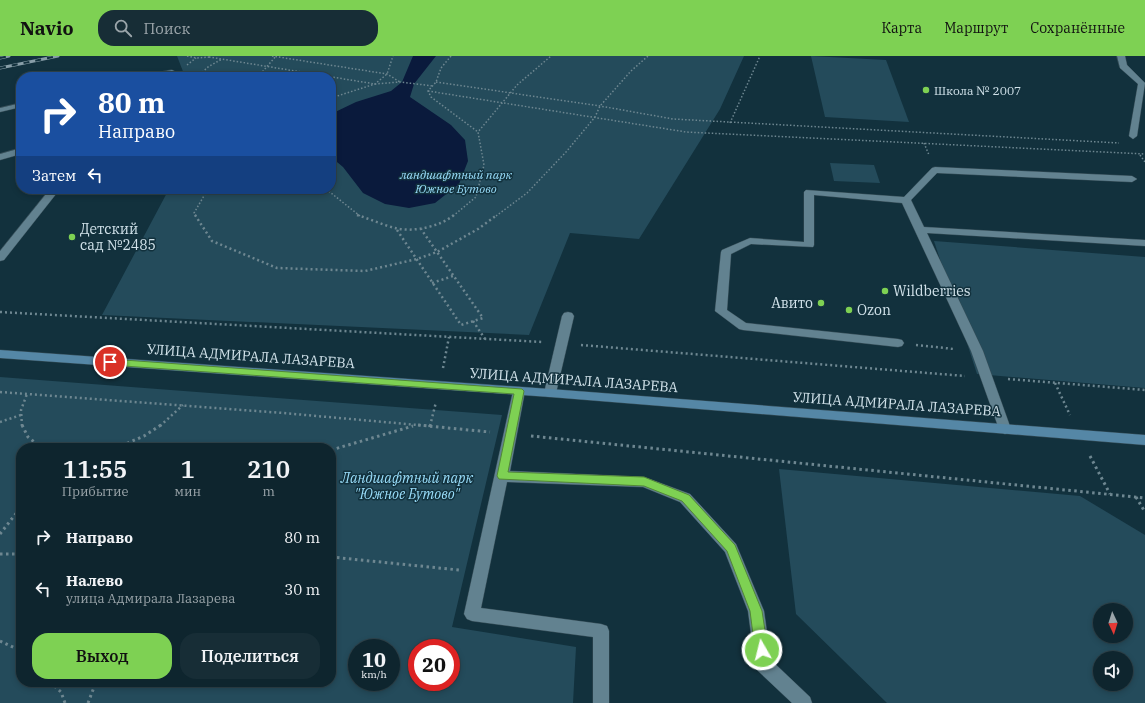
<!DOCTYPE html>
<html lang="ru">
<head>
<meta charset="utf-8">
<style>
  body { margin:0; font-family:"IBM Plex Serif",serif; background:#172d36; color:#f1f3f6; height:100vh; display:flex; flex-direction:column; font-size:15px; white-space:nowrap }
  * { box-sizing:border-box; margin:0 }
  p { font-size:13px; color:#9ba5aa }
  .icon { flex:none; width:22px; height:22px; fill:none; stroke:currentColor; stroke-width:2; stroke-linecap:round; stroke-linejoin:round }
  .map { position:relative; flex:1; overflow:hidden }
  .drawer { position:absolute; left:16px; top:387px; width:320px; height:244px; display:flex; flex-direction:column; background:#0e252e; border-radius:16px; box-shadow:0 2px 6px #0003,0 0 0 1px #2e424a }
  .drawer>* { flex:none }
  .top-card { position:absolute; left:16px; top:16px; width:320px; height:122px; border-radius:16px; box-shadow:0 2px 6px #0003,0 0 0 1px #2e424a; background:#1a4fa0; color:#fff; overflow:hidden }
  .needle { width:26px; rotate:176deg }
  .buttons { position:absolute; left:1093px; top:547px; display:grid; gap:8px }
  .buttons a { display:grid; place-items:center; width:40px; height:40px; border-radius:50%; background:#0e252e; box-shadow:0 2px 6px #0003,0 0 0 1px #2e424a; font-size:20px }
  .speed { position:absolute; left:348px; top:583px; display:flex; gap:8px; font-size:20px; font-weight:700; text-align:center }
  .speed>* { display:grid; place-content:center; width:52px; height:52px; border-radius:50%; background:#0e252e; box-shadow:0 2px 6px #0003,0 0 0 1px #2e424a; line-height:1 }
  .speed small { font-size:10px; font-weight:400 }
  .speed .limit { border:6px solid #d22; background:#fff; color:#111 }
  .pin { position:absolute; display:grid; place-items:center; width:34px; height:34px; color:#fff; margin:-17px; border:2px solid #fff; border-radius:50%; box-shadow:0 1px 4px #0007 }
  .me { position:absolute; width:44px; margin:-22px; rotate:352deg; stroke-linejoin:round; filter:drop-shadow(0 0 3px #0008) }
  .turn { display:flex; align-items:center; gap:14px; height:84px; padding:0 16px; font-size:18px }
  .turn .icon { width:52px; height:52px; stroke-width:2.5 }
  .turn b { display:block; font-size:28px; line-height:34px }
  .then { display:flex; align-items:center; height:38px; padding:0 16px; background:#0003; gap:8px; font-size:15px }
  .eta { display:flex; justify-content:space-evenly; align-items:center; height:68px; text-align:center }
  .eta b { font-size:24px; font-weight:600; line-height:28px }
  .action { display:flex; gap:8px; margin-top:auto; padding:8px 16px }
  .action a { flex:1; height:46px; border-radius:16px; background:#7ed153; color:#111; font-size:16px; font-weight:600; line-height:46px; text-align:center }
  .action a+a { background:#172d36; color:#f1f3f6 }
  ul { padding:0; list-style:none }
  li { display:flex; align-items:center; gap:12px; height:52px; padding:0 16px }
  li div { flex:1 }
  li b { display:block; font-size:15px }
  li em { font-style:normal }
  header { display:flex; align-items:center; gap:24px; box-sizing:border-box; height:56px; padding:0 20px; background:#7ed153; color:#111 }
  header strong { font-size:19px }
  nav { display:flex; gap:22px; margin-inline-start:auto; font-size:14px }
  .search { width:280px; height:36px; background:#172d36; display:flex; align-items:center; gap:10px; box-sizing:border-box; padding:0 14px; border-radius:16px; color:#9ba5aa; font-size:15px }
  .map>svg:first-child { display:block }
  .green { fill:#244b5b; fill-rule:evenodd }
  .water { fill:#0a1a3c }
  .lines { fill:none; stroke-linecap:round; stroke-linejoin:round }
  .lane-casing { stroke:#364d57; stroke-width:1 }
  .secondary-casing { stroke:#364d57; stroke-width:1 }
  .path-far2 { stroke:#6e8791; stroke-width:1.5; stroke-dasharray:1.5 2; stroke-linecap:butt }
  .path-far1 { stroke:#6e8791; stroke-width:2.5; stroke-dasharray:2 3; stroke-linecap:butt }
  .path { stroke:#6e8791; stroke-width:3; stroke-dasharray:2.5 3.5; stroke-linecap:butt }
  .lane { fill:#628290; fill-rule:evenodd }
  .secondary { fill:#5587a6; fill-rule:evenodd }
  .rail-casing { stroke:#889ea8; stroke-width:3 }
  .rail { stroke:#12313d; stroke-width:2; stroke-dasharray:6; stroke-linecap:butt }
  .route { fill:#7ed153; stroke:#528836 }
  .poi-dot { fill:#7ed153; stroke:#12313d; stroke-width:1.5 }
  .labels { text-anchor:middle; dominant-baseline:central; stroke-width:3; stroke-linejoin:round; paint-order:stroke }
  .far-poi-label { font-size:12px; fill:#d1e2ea; stroke:#12313d; text-anchor:start }
  .far-park-label { font-size:12px; font-style:italic; fill:#99ddfa; stroke:#12313d }
  .poi-label { font-size:14px; fill:#d1e2ea; stroke:#12313d; text-anchor:start }
  .street-label { font-size:14px; fill:#d1e2ea; stroke:#12313d }
  .park-label { font-size:14px; font-style:italic; fill:#99ddfa; stroke:#12313d }
</style>
</head>
<body>
<header>
<strong>Navio</strong>
<div class="search"><svg class="icon" aria-label="search" viewBox="0 0 24 24"><circle cx="10" cy="10" r="6"/><path d="M15 15l6 6"/></svg>Поиск</div>
<nav><a>Карта</a><a>Маршрут</a><a>Сохранённые</a></nav>
</header>
<div class="map">
<svg width="1145" height="647" viewBox="0 0 1145 647">
  <rect width="100%" height="100%" fill="#12313d"/>
  <!-- green -->
  <g class="green">
    <path d="M 177,0 L 744,0 L 720,53 L 639,183 L 570,177 L 529,279 L 102,259 L 169,133 L 331,133 L 331,21 L 183,21 L 184,18 Z"/>
    <path d="M 811,0 L 886,4 L 909,66 L 825,61 Z"/>
    <path d="M 830,107 L 874,109 L 880,127 L 834,125 Z"/>
    <path d="M 934,185 L 1145,201 L 1145,332 L 977,318 Z"/>
    <path d="M 0,321 L 502,359 L 452,571 L 576,591 L 573,647 L 0,647 ZM 21,392 L 331,392 L 331,626 L 21,626 ZM 357,592 L 391,592 L 391,626 L 357,626 ZM 417,592 L 451,592 L 451,626 L 417,626 Z"/>
    <path d="M 779,413 L 1080,440 L 1145,479 L 1145,647 L 887,647 L 796,558 ZM 1100,554 L 1126,554 L 1126,580 L 1100,580 ZM 1100,602 L 1126,602 L 1126,628 L 1100,628 Z"/>
  </g>
  <!-- water -->
  <path class="water" d="M 413,0 L 436,0 L 414,28 L 410,41 L 451,69 L 465,84 L 468,105 L 459,128 L 435,147 L 409,152 L 385,148 L 363,137 L 343,111 L 331,101 L 331,58 L 356,46 L 391,35 L 402,26 Z"/>
  <g class="lines">
    <defs>
      <g id="lane">
        <path d="M 1117,0 L 1125,0 L 1127,9 L 1145,27 L 1137,80 L 1133,83 L 1129,80 L 1138,28 L 1120,12 Z"/>
        <path d="M 172,14 L 176,16 L 175,18 L 159,21 L 144,21 L 145,19 Z"/>
        <path d="M 21,47 L 21,51 L 0,56 L 0,52 Z"/>
        <path d="M 21,92 L 21,98 L 0,104 L 0,98 Z"/>
        <path d="M 935,111 L 1132,120 L 1137,123 L 1132,126 L 937,117 L 911,144 L 924,171 L 1145,184 L 1145,190 L 927,177 L 983,295 L 1011,373 L 1009,376 L 1005,378 L 1001,376 L 999,373 L 971,295 L 902,147 L 814,139 L 814,189 L 813,191 L 751,188 L 731,198 L 727,254 L 746,267 L 898,283 L 902,284 L 904,287 L 902,290 L 898,291 L 743,274 L 739,273 L 715,255 L 721,196 L 722,194 L 750,182 L 804,186 L 804,136 L 806,134 L 904,141 L 932,112 Z"/>
        <path d="M 50,133 L 60,133 L 4,204 L 0,205 L 0,195 Z"/>
        <path d="M 568,256 L 572,257 L 574,260 L 556,337 L 554,340 L 550,341 L 546,340 L 544,337 L 562,260 L 564,257 Z"/>
        <path d="M 519,331 L 523,332 L 525,335 L 510,415 L 644,421 L 690,438 L 736,488 L 764,555 L 771,604 L 810,641 L 812,647 L 792,647 L 757,614 L 755,608 L 748,555 L 725,496 L 680,446 L 643,431 L 507,426 L 481,552 L 601,568 L 607,570 L 609,575 L 609,647 L 593,647 L 593,581 L 472,565 L 467,563 L 464,558 L 513,335 L 515,332 Z"/>
      </g>
      <path id="secondary" d="M 0,294 L 550,333 L 1145,379 L 1145,389 L 550,341 L 0,302 Z"/>
    </defs>
    <!-- lane casing -->
    <use href="#lane" class="lane-casing"/>
    <!-- secondary casing -->
    <use href="#secondary" class="secondary-casing"/>
    <!-- path-far2 -->
    <g class="path-far2">
      <path d="M 187,0 L 196,2 L 210,1"/>
      <path d="M 272,0 L 387,18 L 400,26"/>
      <path d="M 451,0 L 441,12 L 436,26 L 428,35 L 431,41 L 478,76"/>
      <path d="M 209,1 L 375,28 L 400,26 L 433,30"/>
      <path d="M 187,9 L 196,2"/>
      <path d="M 197,21 L 208,11 L 222,3"/>
      <path d="M 258,21 L 276,0"/>
      <path d="M 436,26 L 600,50 L 673,63 L 1119,87"/>
      <path d="M 428,35 L 686,76 L 1145,98"/>
      <path d="M 331,42 L 375,28 L 387,18 L 393,0"/>
      <path d="M 730,67 L 760,0"/>
      <path d="M 924,87 L 929,99"/>
      <path d="M 1140,99 L 1145,106"/>
      <path d="M 326,133 L 360,160"/>
      <path d="M 196,160 L 194,157 L 208,133"/>
      <path d="M 453,160 L 476,141 L 484,109 L 478,76 L 517,29 L 551,0"/>
      <path d="M 496,160 L 527,137 L 566,96 L 595,61 L 600,50 L 631,15 L 648,0"/>
    </g>
    <!-- path-far1 -->
    <g class="path-far1">
      <path d="M 195,159 L 212,185 L 277,212 L 365,215 L 417,203 L 437,196 L 478,173 L 497,159"/>
      <path d="M 357,159 C 370,163 383,169 395,172 C 413,177 441,170 454,159"/>
      <path d="M 397,174 L 461,269 L 483,262 L 421,173"/>
      <path d="M 432,227 L 453,220"/>
      <path d="M 0,256 L 542,286"/>
      <path d="M 473,265 L 485,283"/>
      <path d="M 581,289 L 965,320"/>
      <path d="M 916,289 L 954,293"/>
      <path d="M 443,312 L 449,281"/>
      <path d="M 1008,323 L 1145,334"/>
      <path d="M 1055,327 L 1070,359"/>
      <path d="M 0,336 L 283,357 L 429,370"/>
      <path d="M 0,366 L 21,359"/>
      <path d="M 22,370 L 21,354 L 27,338"/>
      <path d="M 160,370 L 183,349"/>
      <path d="M 430,370 L 436,346"/>
    </g>
    <!-- path -->
    <g class="path">
      <path d="M 22,369 L 28,381 L 42,392"/>
      <path d="M 418,369 L 490,376"/>
      <path d="M 430,371 L 430,369"/>
      <path d="M 531,380 L 1145,442"/>
      <path d="M 130,387 L 136,392"/>
      <path d="M 116,392 L 144,380 L 161,369"/>
      <path d="M 331,394 L 413,370"/>
      <path d="M 1090,400 L 1110,438"/>
      <path d="M 1136,441 L 1145,456"/>
      <path d="M 0,478 L 21,451"/>
      <path d="M 0,498 L 21,498"/>
      <path d="M 331,501 L 459,514"/>
      <path d="M 0,585 L 15,592 L 21,598"/>
      <path d="M 50,626 L 61,636 L 65,647"/>
      <path d="M 88,647 L 96,626"/>
    </g>
    <!-- lane -->
    <use href="#lane" class="lane"/>
    <!-- secondary -->
    <use href="#secondary" class="secondary"/>
    <defs>
      <g id="rail">
        <path d="M 0,2 L 9,0"/>
        <path d="M 0,12 L 58,0"/>
      </g>
    </defs>
    <!-- rail casing -->
    <use href="#rail" class="rail-casing"/>
    <!-- rail -->
    <use href="#rail" class="rail"/>
  </g>
  <!-- route -->
  <path class="route" d="M 110,303 L 522,333 L 524,335 L 508,416 L 644,421 L 689,439 L 735,489 L 762,555 L 768,594 L 766,598 L 762,600 L 757,598 L 755,594 L 750,555 L 727,495 L 682,445 L 644,430 L 499,423 L 497,420 L 514,338 L 110,309 L 106,306 Z"/>
  <!-- markers -->
  <g class="poi-dot">
    <circle cx="926" cy="34" r="4"/>
    <circle cx="72" cy="181" r="4"/>
    <circle cx="885" cy="235" r="4"/>
    <circle cx="821" cy="247" r="4"/>
    <circle cx="849" cy="254" r="4"/>
  </g>
  <g class="labels">
    <!-- far-poi labels -->
    <g class="far-poi-label">
      <text x="934" y="34">Школа № 2007</text>
    </g>
    <!-- far-park labels -->
    <g class="far-park-label">
      <text x="456" y="118">ландшафтный парк<tspan x="456" dy="14">Южное Бутово</tspan></text>
    </g>
    <!-- poi labels -->
    <g class="poi-label">
      <text x="80" y="173">Детский<tspan x="80" dy="16">сад №2485</tspan></text>
      <text x="893" y="235">Wildberries</text>
      <text x="813" y="247" text-anchor="end">Авито</text>
      <text x="857" y="254">Ozon</text>
    </g>
    <!-- street labels -->
    <g class="street-label">
      <text transform="translate(251 300) rotate(4)">УЛИЦА АДМИРАЛА ЛАЗАРЕВА</text>
      <text transform="translate(574 324) rotate(4)">УЛИЦА АДМИРАЛА ЛАЗАРЕВА</text>
      <text transform="translate(897 348) rotate(4)">УЛИЦА АДМИРАЛА ЛАЗАРЕВА</text>
    </g>
    <!-- park labels -->
    <g class="park-label">
      <text x="407" y="422">Ландшафтный парк<tspan x="407" dy="16">"Южное Бутово"</tspan></text>
    </g>
  </g>
</svg>
<div class="buttons">
<a><svg class="needle" viewBox="-14 -14 28 28"><path d="M0-13l5 13h-10z" fill="#e53935"/><path d="M0 13l5-13h-10z" fill="#9ba5aa"/></svg></a>
<a><svg class="icon" aria-label="sound" viewBox="0 0 24 24"><path d="M4 9h4l5-4v14l-5-4H4zM17 9q2 3 0 6"/></svg></a>
</div>
<div class="speed"><div>10<small>km/h</small></div><div class="limit">20</div></div>
<div class="pin" style="left:110px;top:306px;background:#d93025"><svg class="icon" aria-label="arrive" viewBox="0 0 24 24"><path d="M6 21V4h12l-3 4 3 4H6"/></svg></div>
<svg class="me" style="left:762px;top:594px" viewBox="-20 -20 40 40"><circle r="17" fill="#7ed153" stroke="#fff" stroke-width="3"/><path d="M0-11L8 9 0 5-8 9z" fill="#fff"/></svg>
<div class="top-card">
<div class="turn"><svg class="icon" aria-label="right" viewBox="0 0 24 24"><path d="M7 20v-9h11M14 6l5 5-5 5"/></svg><div><b>80 m</b>Направо</div></div>
<div class="then">Затем<svg class="icon" aria-label="left" viewBox="0 0 24 24"><path d="M17 20v-9H6M10 6l-5 5 5 5"/></svg></div>
</div>
<section class="drawer">
<div class="eta">
<div><b>11:55</b><p>Прибытие</p></div>
<div><b>1</b><p>мин</p></div>
<div><b>210</b><p>m</p></div>
</div>
<ul>
<li><svg class="icon" aria-label="right" viewBox="0 0 24 24"><path d="M7 20v-9h11M14 6l5 5-5 5"/></svg><div><b>Направо</b></div><em>80 m</em></li>
<li><svg class="icon" aria-label="left" viewBox="0 0 24 24"><path d="M17 20v-9H6M10 6l-5 5 5 5"/></svg><div><b>Налево</b><p>улица Адмирала Лазарева</p></div><em>30 m</em></li>
</ul>
<div class="action"><a>Выход</a><a>Поделиться</a></div>
</section>
</div>
</body>
</html>
